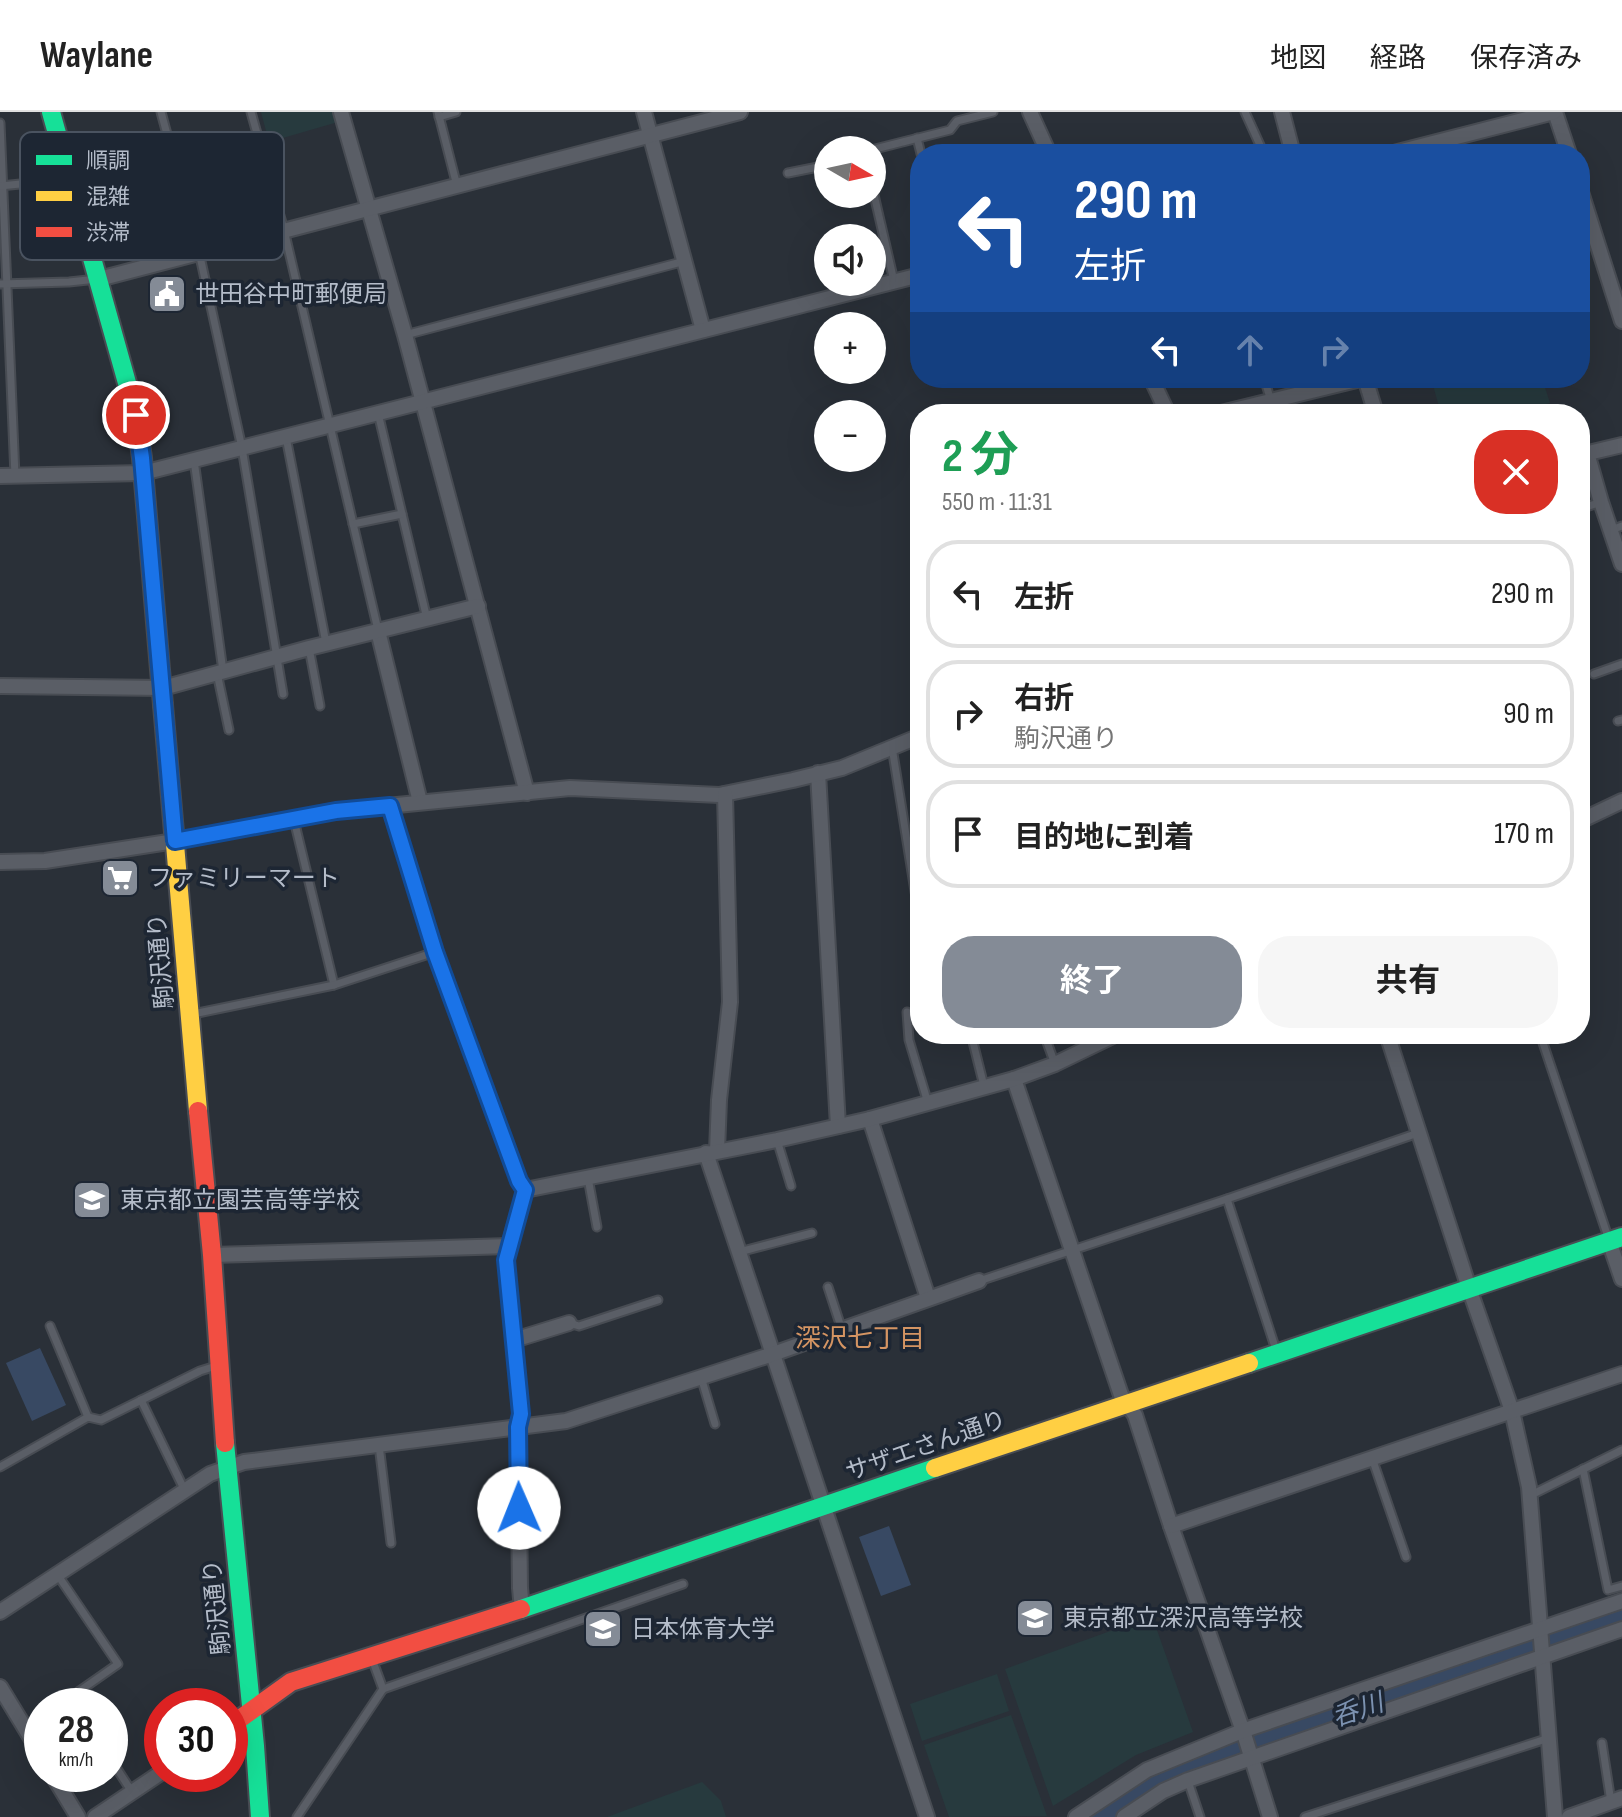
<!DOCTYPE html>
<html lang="ja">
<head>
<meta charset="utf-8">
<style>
  body { margin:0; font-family:"Sofia Sans Condensed","Noto Sans JP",sans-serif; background:#f6f6f6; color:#222; height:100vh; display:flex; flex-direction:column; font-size:30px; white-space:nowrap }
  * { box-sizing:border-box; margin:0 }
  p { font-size:26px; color:#767676 }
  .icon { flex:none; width:44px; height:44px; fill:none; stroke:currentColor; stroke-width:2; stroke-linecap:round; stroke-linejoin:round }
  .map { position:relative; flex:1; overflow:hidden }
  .side { position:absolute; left:910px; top:292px; width:680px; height:640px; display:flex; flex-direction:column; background:#fff; border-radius:32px; box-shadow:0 8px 32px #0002 }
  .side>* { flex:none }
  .hud { position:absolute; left:910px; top:32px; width:680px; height:244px; border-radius:32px; box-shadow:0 8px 32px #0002; background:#1a4fa0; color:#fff; overflow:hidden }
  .needle { width:52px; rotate:99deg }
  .fabs { position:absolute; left:814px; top:24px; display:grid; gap:16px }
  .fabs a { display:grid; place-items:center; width:72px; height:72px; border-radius:50%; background:#fff; box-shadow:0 8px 32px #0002; font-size:40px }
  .speed { position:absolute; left:24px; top:1576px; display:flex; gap:16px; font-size:40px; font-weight:700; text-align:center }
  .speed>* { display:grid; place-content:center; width:104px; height:104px; border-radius:50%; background:#fff; box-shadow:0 8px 32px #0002; line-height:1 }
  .speed small { font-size:20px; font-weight:400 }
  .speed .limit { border:12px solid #d22; background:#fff; color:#111 }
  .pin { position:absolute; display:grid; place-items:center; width:68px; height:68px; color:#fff; margin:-34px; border:4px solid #fff; border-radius:50%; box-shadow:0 2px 8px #0007 }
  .me { position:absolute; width:88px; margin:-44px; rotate:359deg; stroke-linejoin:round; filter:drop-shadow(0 0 6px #0008) }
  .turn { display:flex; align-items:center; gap:28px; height:168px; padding:0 32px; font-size:36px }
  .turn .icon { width:104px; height:104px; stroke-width:2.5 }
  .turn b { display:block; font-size:56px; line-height:68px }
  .lanes { display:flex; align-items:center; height:76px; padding:0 32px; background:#0003; justify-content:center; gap:40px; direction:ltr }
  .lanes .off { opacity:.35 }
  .round { display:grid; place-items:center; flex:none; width:84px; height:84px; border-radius:32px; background:#f6f6f6 }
  .head { display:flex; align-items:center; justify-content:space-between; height:136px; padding:0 32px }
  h1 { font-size:48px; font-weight:700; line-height:60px; color:#1e9e55 }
  .primary-button { display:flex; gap:16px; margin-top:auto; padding:16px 32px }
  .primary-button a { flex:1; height:92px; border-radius:32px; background:#848b96; color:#fff; font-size:32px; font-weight:700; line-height:92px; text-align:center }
  .primary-button a+a { background:#f6f6f6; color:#222 }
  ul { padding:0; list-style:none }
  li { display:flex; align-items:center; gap:24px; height:108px; margin:0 16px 12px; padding:0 16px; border:4px solid #e0e0e0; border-radius:32px }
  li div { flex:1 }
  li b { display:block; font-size:30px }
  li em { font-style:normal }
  header { display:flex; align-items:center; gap:48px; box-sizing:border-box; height:112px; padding:0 40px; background:#fff; border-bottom:2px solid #e0e0e0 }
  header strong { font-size:38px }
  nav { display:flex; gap:44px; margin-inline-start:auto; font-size:28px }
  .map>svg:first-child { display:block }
  .green { fill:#273a3e }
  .water { fill:#384963 }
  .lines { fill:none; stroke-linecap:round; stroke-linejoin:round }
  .river { stroke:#384963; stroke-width:30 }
  .lane-casing { stroke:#484c53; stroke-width:11 }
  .street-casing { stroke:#484c53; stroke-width:18 }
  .fast-casing { stroke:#484c53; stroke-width:22 }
  .slow-casing { stroke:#484c53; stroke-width:22 }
  .jam-casing { stroke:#484c53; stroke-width:22 }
  .lane { stroke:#5a5e66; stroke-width:7 }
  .street { stroke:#5a5e66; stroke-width:14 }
  .fast { stroke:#16e098; stroke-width:18 }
  .slow { stroke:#ffcf43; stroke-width:18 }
  .jam { stroke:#f24e42; stroke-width:18 }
  .route-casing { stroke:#114b97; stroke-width:20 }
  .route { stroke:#1a73e8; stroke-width:14 }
  .labels { text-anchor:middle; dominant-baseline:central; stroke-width:7; stroke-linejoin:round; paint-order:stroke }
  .poi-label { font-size:24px; fill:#b4bcc9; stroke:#1d2633; text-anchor:start }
  .street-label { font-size:24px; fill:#b4bcc9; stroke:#1d2633 }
  .neighbourhood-label { font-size:26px; fill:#d59563; stroke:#1d2633 }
  .water-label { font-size:26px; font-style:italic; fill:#7c92b1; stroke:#1d2633 }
  .key { fill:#1d2633; stroke:#4a5360; stroke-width:2 }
  .key-label { font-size:22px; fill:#b4bcc9 }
</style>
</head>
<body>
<header>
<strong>Waylane</strong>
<nav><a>地図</a><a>経路</a><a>保存済み</a></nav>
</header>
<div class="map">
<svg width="1622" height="1705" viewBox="0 0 1622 1705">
  <rect width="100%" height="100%" fill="#2a3038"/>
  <!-- green -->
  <g class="green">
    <path d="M 261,0 L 335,0 L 338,10 L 269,30 Z"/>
    <path d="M 1431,266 L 1542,266 L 1550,291 L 1512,302 L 1441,302 Z"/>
    <path d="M 1622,1496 L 1622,1512 L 1565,1532 L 1560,1517 Z"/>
    <path d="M 1152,1504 L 1193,1620 L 1136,1643 L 1053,1694 L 1005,1557 Z"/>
    <path d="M 1519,1531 L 1523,1545 L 1238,1642 L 1153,1675 L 1109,1705 L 1086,1705 L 1152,1660 L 1234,1628 Z"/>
    <path d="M 997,1562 L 1009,1599 L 922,1629 L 910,1592 Z"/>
    <path d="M 1011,1603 L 1047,1704 L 949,1705 L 924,1633 Z"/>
    <path d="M 702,1670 L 721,1689 L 726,1705 L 607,1705 Z"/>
  </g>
  <!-- water -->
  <g class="water">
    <path d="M 40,1236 L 66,1293 L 32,1309 L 6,1251 Z"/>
    <path d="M 889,1414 L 911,1473 L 881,1484 L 859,1425 Z"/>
  </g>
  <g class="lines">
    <!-- river -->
    <path class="river" d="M 1101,1705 L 1153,1671 L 1401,1582 L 1622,1506"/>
    <defs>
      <g id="lane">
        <path d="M 161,0 L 199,140 L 242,336 L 283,582"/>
        <path d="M 251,0 L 284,118 L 378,518"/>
        <path d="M 438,0 L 457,74"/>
        <path d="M 1245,0 L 1264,42"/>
        <path d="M 439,5 L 456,0"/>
        <path d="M 0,11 L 15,364"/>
        <path d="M 917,26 L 921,42"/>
        <path d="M 871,38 L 950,18 L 957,9 L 993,0"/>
        <path d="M 788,61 L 828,53"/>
        <path d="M 0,74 L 70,67"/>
        <path d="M 872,74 L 894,169"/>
        <path d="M 0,172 L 69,170 L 97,167"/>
        <path d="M 405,223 L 685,149"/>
        <path d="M 1264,266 L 1271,289"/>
        <path d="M 378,301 L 427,507"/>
        <path d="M 286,325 L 326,531"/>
        <path d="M 194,348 L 223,559"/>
        <path d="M 1580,397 L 1601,390"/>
        <path d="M 353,412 L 402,402"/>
        <path d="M 1611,418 L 1622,414"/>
        <path d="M 309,536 L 320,594"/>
        <path d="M 217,561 L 229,618"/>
        <path d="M 1594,562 L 1622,552"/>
        <path d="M 1618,609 L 1622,608"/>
        <path d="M 892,635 L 920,811"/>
        <path d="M 294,708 L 334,873"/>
        <path d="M 907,900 L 909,928 L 928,991"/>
        <path d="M 193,902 L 334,873 L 435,840"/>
        <path d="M 971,922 L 984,974"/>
        <path d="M 1044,922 L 1055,952"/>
        <path d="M 1540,922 L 1609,1128"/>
        <path d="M 777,1028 L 791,1074"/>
        <path d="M 588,1066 L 597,1115"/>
        <path d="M 1227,1087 L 1277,1241"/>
        <path d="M 739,1140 L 812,1121"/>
        <path d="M 979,1169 L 1227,1087 L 1418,1021"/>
        <path d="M 828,1175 L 842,1218"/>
        <path d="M 569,1211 L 579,1214 L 658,1188"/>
        <path d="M 50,1214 L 88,1305"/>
        <path d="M 701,1265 L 715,1312"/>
        <path d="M 141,1288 L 185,1379"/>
        <path d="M 379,1333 L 391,1431"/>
        <path d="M 1372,1346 L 1406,1445"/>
        <path d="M 0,1355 L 88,1305 L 101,1308 L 200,1259 L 216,1254"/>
        <path d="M 1583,1357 L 1608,1478 L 1622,1474"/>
        <path d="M 1531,1383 L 1622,1338"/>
        <path d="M 57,1462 L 118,1552 L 58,1594"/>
        <path d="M 383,1577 L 683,1472"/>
        <path d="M 26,1617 L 42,1605"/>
        <path d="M 1602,1631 L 1611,1690"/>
        <path d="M 110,1646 L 132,1680"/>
        <path d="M 1188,1669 L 1200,1705"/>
        <path d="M 297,1705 L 383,1577 L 372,1547"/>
        <path d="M 1305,1705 L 1549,1626"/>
      </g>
      <g id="street">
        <path d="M 341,0 L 405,223 L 527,681"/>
        <path d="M 644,0 L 703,218"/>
        <path d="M 1030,0 L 1049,42"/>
        <path d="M 1282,0 L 1293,42"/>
        <path d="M 1555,0 L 1569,42"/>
        <path d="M 1390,42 L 1554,0"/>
        <path d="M 1580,77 L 1622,209"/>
        <path d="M 99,167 L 740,0"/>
        <path d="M 1151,266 L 1168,302"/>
        <path d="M 1365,266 L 1376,302"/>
        <path d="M 1217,302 L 1365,266"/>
        <path d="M 1587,341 L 1601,390 L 1622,452"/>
        <path d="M 1580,343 L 1622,333"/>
        <path d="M 0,364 L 143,361 L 920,163"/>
        <path d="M 378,519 L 420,690"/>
        <path d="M 0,574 L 163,576 L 309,536 L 478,494"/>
        <path d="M 818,661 L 838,1014"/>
        <path d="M 390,694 L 435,840 L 519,1069 L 525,1078"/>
        <path d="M 1580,709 L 1622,689"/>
        <path d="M 0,750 L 45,749 L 175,729 L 336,699 L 570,676 L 719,683 L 793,668 L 842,656 L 920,624"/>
        <path d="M 1387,922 L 1469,1176 L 1512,1299 L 1529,1375 L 1555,1705"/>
        <path d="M 1014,967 L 1121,1283 L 1135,1303 L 1171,1414 L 1245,1625 L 1270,1705"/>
        <path d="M 870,1007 L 928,1186"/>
        <path d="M 717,1039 L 719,988 L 730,890 L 725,682"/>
        <path d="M 706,1041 L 927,1705"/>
        <path d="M 1609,1129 L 1622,1167"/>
        <path d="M 509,1134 L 506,1148 L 521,1302 L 518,1315 L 520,1476 L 522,1497"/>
        <path d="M 212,1143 L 509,1134 L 525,1078 L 777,1028 L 870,1007 L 1014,967 L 1055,952 L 1117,922"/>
        <path d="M 514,1228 L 569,1211"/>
        <path d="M 1171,1414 L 1622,1262"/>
        <path d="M 0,1500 L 210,1362 L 244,1350 L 566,1309 L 773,1242 L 979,1169"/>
        <path d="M 0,1575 L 42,1644"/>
        <path d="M 52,1662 L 78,1705"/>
        <path d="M 95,1705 L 162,1660"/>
        <path d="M 1076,1705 L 1147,1658 L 1242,1619 L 1622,1489"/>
        <path d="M 1124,1705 L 1163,1679 L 1188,1668 L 1622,1517"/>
        <path d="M 1569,1705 L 1622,1686"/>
      </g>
      <g id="fast">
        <path d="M 51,0 L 136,303 L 142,346 L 163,593"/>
        <path d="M 1249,1251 L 1622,1125"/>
        <path d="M 225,1331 L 255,1634 L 260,1705"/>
        <path d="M 521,1497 L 935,1356"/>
      </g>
      <g id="slow">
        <path d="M 163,593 L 198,999"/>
        <path d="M 935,1356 L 1249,1251"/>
      </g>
      <g id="jam">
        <path d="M 198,999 L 212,1143 L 225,1331"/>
        <path d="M 230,1614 L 291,1570 L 521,1497"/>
      </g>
    </defs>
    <!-- lane casing -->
    <use href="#lane" class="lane-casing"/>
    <!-- street casing -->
    <use href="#street" class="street-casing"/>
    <!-- fast casing -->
    <use href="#fast" class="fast-casing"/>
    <!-- slow casing -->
    <use href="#slow" class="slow-casing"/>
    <!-- jam casing -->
    <use href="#jam" class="jam-casing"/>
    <!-- lane -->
    <use href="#lane" class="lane"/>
    <!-- street -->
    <use href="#street" class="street"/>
    <!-- fast -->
    <use href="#fast" class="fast"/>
    <!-- slow -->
    <use href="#slow" class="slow"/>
    <!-- jam -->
    <use href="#jam" class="jam"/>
  </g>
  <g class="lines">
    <defs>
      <path id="route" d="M 136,303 L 142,346 L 175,729 L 336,699 L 390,694 L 435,840 L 519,1069 L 525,1078 L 506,1148 L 521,1302 L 518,1315 L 519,1396"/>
    </defs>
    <!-- route casing -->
    <use href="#route" class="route-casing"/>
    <!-- route -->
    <use href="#route" class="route"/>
  </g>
  <!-- icons -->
  <defs>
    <symbol id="civic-square" viewBox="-11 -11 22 22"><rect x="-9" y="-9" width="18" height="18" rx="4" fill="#848b96" stroke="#1d2633"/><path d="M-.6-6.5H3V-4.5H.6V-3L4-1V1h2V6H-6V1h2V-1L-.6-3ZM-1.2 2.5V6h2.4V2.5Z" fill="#fff"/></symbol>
    <symbol id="supermarket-square" viewBox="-11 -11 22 22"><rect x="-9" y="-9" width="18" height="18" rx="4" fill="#848b96" stroke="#1d2633"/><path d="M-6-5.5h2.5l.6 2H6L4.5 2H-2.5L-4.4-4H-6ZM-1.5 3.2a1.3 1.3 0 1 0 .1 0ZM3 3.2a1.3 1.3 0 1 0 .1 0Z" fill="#fff"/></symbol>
    <symbol id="school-square" viewBox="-11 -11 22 22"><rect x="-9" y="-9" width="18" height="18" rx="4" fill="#848b96" stroke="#1d2633"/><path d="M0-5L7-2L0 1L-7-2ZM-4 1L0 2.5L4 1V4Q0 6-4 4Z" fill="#fff"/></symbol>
    <symbol id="university-square" viewBox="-11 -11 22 22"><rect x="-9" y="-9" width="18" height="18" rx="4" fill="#848b96" stroke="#1d2633"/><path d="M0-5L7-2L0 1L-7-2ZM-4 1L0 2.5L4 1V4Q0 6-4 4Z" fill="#fff"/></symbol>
  </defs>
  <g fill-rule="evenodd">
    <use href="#civic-square" x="145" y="160" width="44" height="44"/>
    <use href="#supermarket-square" x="98" y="744" width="44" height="44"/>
    <use href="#school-square" x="70" y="1066" width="44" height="44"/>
    <use href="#school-square" x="1013" y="1484" width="44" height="44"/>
    <use href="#university-square" x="581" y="1495" width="44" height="44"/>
  </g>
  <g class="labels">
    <!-- poi labels -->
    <g class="poi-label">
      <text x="195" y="182">世田谷中町郵便局</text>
      <text x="148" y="766">ファミリーマート</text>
      <text x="120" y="1088">東京都立園芸高等学校</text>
      <text x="1063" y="1506">東京都立深沢高等学校</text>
      <text x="631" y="1517">日本体育大学</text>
    </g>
    <!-- street labels -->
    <g class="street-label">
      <text transform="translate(161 849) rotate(-95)">駒沢通り</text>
      <text transform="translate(926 1334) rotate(-19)">サザエさん通り</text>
      <text transform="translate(217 1495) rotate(-96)">駒沢通り</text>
    </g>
    <!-- neighbourhood labels -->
    <g class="neighbourhood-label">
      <text x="860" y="1227">深沢七丁目</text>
    </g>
    <!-- water labels -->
    <g class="water-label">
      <text transform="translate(1358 1599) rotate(-19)">呑川</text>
    </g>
  </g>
  <!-- legend -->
  <rect x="20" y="20" width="264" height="128" rx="12" class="key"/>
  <rect x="36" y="43" width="36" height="10" fill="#16e098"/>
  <rect x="36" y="79" width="36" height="10" fill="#ffcf43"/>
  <rect x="36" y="115" width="36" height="10" fill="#f24e42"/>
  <g class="key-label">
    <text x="86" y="56">順調</text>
    <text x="86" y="92">混雑</text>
    <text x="86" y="128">渋滞</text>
  </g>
</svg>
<div class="fabs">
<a><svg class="needle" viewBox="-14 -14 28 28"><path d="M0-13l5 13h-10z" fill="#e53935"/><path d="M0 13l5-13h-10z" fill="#767676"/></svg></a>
<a><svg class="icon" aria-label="sound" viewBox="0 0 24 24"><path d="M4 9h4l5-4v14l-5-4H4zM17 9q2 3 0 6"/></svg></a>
<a>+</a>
<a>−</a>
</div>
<div class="speed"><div>28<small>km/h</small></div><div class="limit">30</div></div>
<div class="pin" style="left:136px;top:303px;background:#d93025"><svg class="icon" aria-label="arrive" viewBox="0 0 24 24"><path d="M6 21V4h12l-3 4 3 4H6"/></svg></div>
<svg class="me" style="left:519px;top:1396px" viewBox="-20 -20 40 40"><circle r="19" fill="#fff"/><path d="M0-13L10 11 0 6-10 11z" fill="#1a73e8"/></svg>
<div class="hud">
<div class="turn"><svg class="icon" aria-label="left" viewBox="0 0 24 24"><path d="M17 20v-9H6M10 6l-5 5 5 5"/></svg><div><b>290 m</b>左折</div></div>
<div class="lanes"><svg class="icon" aria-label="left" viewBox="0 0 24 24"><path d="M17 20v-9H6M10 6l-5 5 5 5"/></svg><svg class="icon off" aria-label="ahead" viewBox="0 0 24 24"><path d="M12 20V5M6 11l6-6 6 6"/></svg><svg class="icon off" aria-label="right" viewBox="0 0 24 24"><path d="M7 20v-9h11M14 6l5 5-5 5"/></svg></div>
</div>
<section class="side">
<div class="head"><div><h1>2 分</h1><p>550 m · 11:31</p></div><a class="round" style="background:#d93025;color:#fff"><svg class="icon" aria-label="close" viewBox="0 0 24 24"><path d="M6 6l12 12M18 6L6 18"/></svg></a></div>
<ul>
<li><svg class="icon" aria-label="left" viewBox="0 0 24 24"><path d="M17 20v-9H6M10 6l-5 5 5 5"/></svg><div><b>左折</b></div><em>290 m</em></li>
<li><svg class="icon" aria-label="right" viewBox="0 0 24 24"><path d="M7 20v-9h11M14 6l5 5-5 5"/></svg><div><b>右折</b><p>駒沢通り</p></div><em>90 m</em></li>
<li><svg class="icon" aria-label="arrive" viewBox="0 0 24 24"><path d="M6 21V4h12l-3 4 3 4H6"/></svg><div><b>目的地に到着</b></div><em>170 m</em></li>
</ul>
<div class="primary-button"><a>終了</a><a>共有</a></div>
</section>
</div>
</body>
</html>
